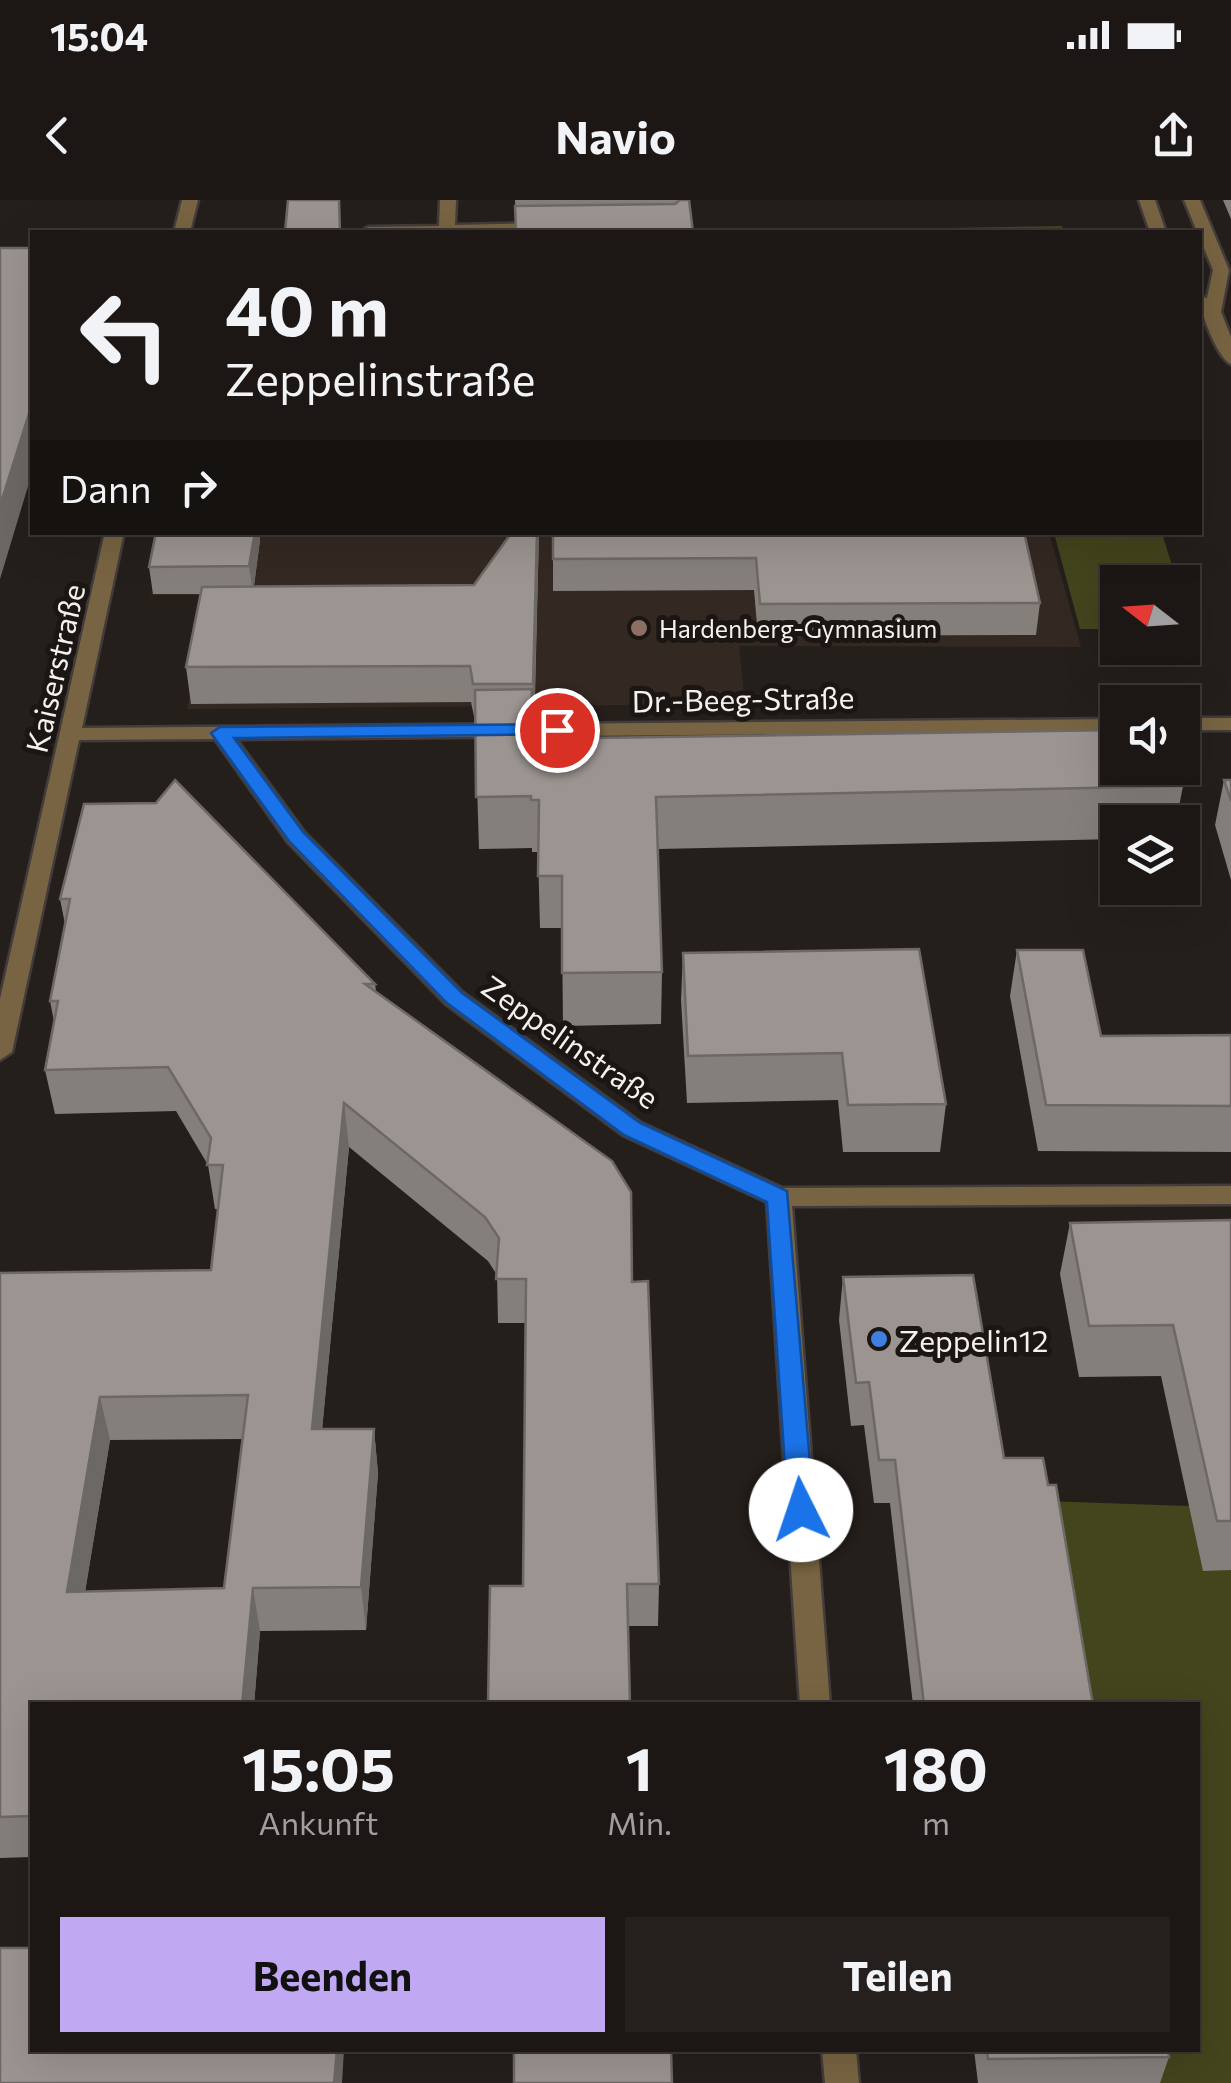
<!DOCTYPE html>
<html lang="de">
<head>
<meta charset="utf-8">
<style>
  body { margin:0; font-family:Commissioner,sans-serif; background:#25201e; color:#f1f3f6; height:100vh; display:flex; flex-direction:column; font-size:38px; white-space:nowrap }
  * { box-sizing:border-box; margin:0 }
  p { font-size:32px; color:#a09fa0 }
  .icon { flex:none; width:55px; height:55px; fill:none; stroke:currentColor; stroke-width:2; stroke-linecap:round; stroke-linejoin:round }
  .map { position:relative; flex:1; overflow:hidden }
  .sheet { position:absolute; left:30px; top:1502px; width:1170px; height:350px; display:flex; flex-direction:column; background:#1c1715; border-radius:0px; box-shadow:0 10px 40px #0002,0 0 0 2px #3a3634 }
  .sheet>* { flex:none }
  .top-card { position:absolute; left:30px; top:30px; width:1172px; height:305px; border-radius:0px; box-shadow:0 10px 40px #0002,0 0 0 2px #3a3634; background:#1c1715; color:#f1f3f6; overflow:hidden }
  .needle { width:65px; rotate:287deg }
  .controls { position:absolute; left:1100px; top:365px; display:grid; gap:20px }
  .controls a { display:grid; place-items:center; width:100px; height:100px; border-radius:0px; background:#1c1715; box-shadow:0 10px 40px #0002,0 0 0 2px #3a3634; font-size:50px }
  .pin { position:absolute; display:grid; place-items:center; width:85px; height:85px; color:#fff; margin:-42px; border:5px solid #fff; border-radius:50%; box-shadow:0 2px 10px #0007 }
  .me { position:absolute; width:110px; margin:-55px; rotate:356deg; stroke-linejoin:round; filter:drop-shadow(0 0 8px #0008) }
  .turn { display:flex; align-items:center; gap:35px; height:210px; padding:0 30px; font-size:45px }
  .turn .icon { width:130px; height:130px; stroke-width:2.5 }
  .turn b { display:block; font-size:70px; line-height:85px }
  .then { display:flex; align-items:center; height:95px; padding:0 30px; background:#0003; gap:20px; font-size:38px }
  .eta { display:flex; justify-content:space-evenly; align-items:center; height:170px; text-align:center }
  .eta b { font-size:60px; font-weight:700; line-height:70px }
  .action { display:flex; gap:20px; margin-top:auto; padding:20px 30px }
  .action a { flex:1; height:115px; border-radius:0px; background:#c1a8f3; color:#111; font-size:40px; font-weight:700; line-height:115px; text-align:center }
  .action a+a { background:#25201e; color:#f1f3f6 }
  .status { display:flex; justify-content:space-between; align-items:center; height:70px; padding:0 50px; background:#1c1715; direction:ltr }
  .status svg { height:28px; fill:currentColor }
  header { display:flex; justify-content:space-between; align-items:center; height:130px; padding:0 30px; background:#1c1715; font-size:45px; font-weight:700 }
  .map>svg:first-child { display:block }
  .built { fill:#342822 }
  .green { fill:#43451d }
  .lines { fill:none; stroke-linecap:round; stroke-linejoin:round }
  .minor-casing { stroke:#423c3a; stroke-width:5 }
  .minor { fill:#786442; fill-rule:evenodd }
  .wall { fill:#857f7c; fill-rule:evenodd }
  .shaded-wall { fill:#6c6865 }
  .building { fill:#9b9490; stroke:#6c6865; stroke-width:2.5; fill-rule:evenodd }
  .route { fill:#1a73e8; stroke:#114b97; stroke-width:2.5 }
  .education-dot { fill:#8d6e63; stroke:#1b1613; stroke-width:4 }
  .shop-dot { fill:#3f7fe0; stroke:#1b1613; stroke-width:4 }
  .labels { text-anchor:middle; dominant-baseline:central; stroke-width:10; stroke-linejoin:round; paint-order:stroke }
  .far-poi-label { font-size:25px; fill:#f5f1ef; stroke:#1b1613; text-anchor:start }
  .street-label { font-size:30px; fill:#f5f1ef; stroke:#1b1613 }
  .poi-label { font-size:30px; fill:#f5f1ef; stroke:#1b1613; text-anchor:start }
</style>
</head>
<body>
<div class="status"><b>15:04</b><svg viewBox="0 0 49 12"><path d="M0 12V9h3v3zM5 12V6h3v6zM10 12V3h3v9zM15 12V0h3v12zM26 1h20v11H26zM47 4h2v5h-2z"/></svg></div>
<header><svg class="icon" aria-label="back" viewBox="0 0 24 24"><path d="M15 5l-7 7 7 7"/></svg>Navio<svg class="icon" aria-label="share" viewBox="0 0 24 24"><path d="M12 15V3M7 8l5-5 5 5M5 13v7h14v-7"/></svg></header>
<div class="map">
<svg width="1231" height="1883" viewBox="0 0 1231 1883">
  <rect width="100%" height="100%" fill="#251f1c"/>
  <!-- built -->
  <path class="built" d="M 165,333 L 1049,333 L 1081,447 L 739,446 L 745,504 L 187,509 L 210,395 L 151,395 Z"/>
  <!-- green -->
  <g class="green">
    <path d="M 1062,26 L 1064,32 L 717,32 Z"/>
    <path d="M 1054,333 L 1162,333 L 1177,382 L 1118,382 L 1117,429 L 1080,429 Z"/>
    <path d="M 1044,1301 L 1189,1306 L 1231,1370 L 1231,1883 L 1159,1883 L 1160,1850 L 1198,1850 L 1198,1505 L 1078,1505 Z"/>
  </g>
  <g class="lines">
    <defs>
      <g id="minor">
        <path d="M 182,0 L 198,0 L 190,32 L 174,32 Z"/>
        <path d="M 440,0 L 456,0 L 455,25 L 548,23 L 556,28 L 549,32 L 360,32 L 368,27 L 439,26 Z"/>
        <path d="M 1139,0 L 1155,0 L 1166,32 L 1150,32 Z"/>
        <path d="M 1184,0 L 1200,0 L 1229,70 L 1221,112 L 1231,137 L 1231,164 C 1217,158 1200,112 1200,97 L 1207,98 L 1213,70 Z"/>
        <path d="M 105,332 L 124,332 L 82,528 L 1118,519 L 1118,531 L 236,539 L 304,632 L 462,792 L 641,923 L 782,988 L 1231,986 L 1231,1004 L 792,1006 L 830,1505 L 800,1505 L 767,1002 L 623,935 L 446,804 L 288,642 L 215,539 L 79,540 L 12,852 L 0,860 L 0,799 Z"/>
        <rect x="1182" y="518" width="49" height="12"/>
        <path d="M 822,1850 L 856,1850 L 859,1883 L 825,1883 Z"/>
      </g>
    </defs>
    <!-- minor casing -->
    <use href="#minor" class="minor-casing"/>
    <!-- minor -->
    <use href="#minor" class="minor"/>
  </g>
  <!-- wall -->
  <g class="wall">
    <path d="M 515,0 L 689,0 L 693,32 L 516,32 Z"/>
    <path d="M 1223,0 L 1231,0 L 1231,19 Z"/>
    <path d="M 512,332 L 539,332 L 534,539 L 1183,586 L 1176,622 L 1118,622 L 1118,639 L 658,649 L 662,772 L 661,824 L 563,826 L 562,728 L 540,728 L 538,652 L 532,652 L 532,648 L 479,649 L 475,521 L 471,502 L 191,504 L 186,467 L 201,394 L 153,394 L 149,367 L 260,340 L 254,386 L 474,385 Z"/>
    <path d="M 1024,332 L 1040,403 L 1036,435 L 758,436 L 754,390 L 553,391 L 553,359 Z"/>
    <path d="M 1224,580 L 1231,580 L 1231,680 L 1215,625 Z"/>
    <path d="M 84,604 L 375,784 L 376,791 L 632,1082 L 659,1384 L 658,1426 L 628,1426 L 523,1386 L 525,1123 L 498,1123 L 497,1075 L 488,1061 L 349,947 L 322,1229 L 374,1229 L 378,1273 L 366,1430 L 260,1431 L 254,1505 L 32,1505 L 32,1657 L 0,1658 L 0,1073 L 211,1070 L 218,1009 L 215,1009 L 208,965 L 176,911 L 55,914 L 45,870 L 54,821 L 50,801 L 65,724 L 60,699 ZM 243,1239 L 224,1388 L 85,1392 L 110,1240 Z"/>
    <path d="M 1017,750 L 1101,836 L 1231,835 L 1231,952 L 1038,951 L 1010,796 Z"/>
    <path d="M 683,753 L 946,904 L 940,952 L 843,952 L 838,900 L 687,903 L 681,800 Z"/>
    <path d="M 1231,1020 L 1231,1370 L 1203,1371 L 1161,1176 L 1079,1177 L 1060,1074 L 1070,1023 Z"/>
    <path d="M 843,1077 L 1004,1258 L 1048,1285 L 1093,1505 L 913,1505 L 890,1303 L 874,1303 L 864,1225 L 851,1226 L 839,1120 Z"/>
    <path d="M 974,1850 L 1168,1850 L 1169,1857 L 1160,1883 L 978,1883 Z"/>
  </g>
  <!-- shaded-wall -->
  <g class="shaded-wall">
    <path d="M 32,204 L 32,273 L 0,379 L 0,306 Z"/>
    <path d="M 255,332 L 260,332 L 260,340 L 253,393 L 249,366 Z"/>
    <path d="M 537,332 L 539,333 L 534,520 L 533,484 Z"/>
    <path d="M 532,489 L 534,540 L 531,539 Z"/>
    <path d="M 344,903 L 349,947 L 318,1273 L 312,1229 Z"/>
    <path d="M 100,1197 L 110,1240 L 78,1435 L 67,1392 Z"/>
    <path d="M 374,1229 L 378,1273 L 366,1430 L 361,1387 Z"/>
    <path d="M 253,1388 L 260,1431 L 254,1505 L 242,1505 Z"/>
    <path d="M 337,1850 L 344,1850 L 342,1883 L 334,1883 Z"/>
  </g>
  <!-- building -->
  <g class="building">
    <path d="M 288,0 L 339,0 L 340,32 L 285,32 Z"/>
    <path d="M 680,0 L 689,0 L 693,32 L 516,32 L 515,6 L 675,4 Z"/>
    <path d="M 0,48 L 32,48 L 32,204 L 0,306 Z"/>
    <path d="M 156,332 L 255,332 L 249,366 L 149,367 Z"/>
    <path d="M 512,332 L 537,332 L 533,484 L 473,484 L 470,466 L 186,467 L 202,387 L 474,385 Z"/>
    <path d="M 553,332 L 1024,332 L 1040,403 L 760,404 L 756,358 L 553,359 Z"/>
    <path d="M 532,489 L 531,539 L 1118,530 L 1118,568 L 1177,568 L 1183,586 L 656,597 L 662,772 L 562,773 L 562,676 L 538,676 L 539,600 L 531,600 L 531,596 L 476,597 L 475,490 Z"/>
    <path d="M 175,580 L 375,784 L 365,784 L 612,961 L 631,992 L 632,1082 L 648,1081 L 659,1384 L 627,1384 L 630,1505 L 488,1505 L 490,1386 L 523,1386 L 526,1079 L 496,1079 L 499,1038 L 485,1017 L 344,903 L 312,1229 L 374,1229 L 361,1387 L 253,1388 L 242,1505 L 32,1505 L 32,1616 L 0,1617 L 0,1073 L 211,1070 L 223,965 L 207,965 L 211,938 L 168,867 L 45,870 L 58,801 L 50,801 L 70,699 L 60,699 L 84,604 L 156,603 ZM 248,1195 L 224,1388 L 67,1392 L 100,1197 Z"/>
    <path d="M 1224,580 L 1231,580 L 1231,601 Z"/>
    <path d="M 919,749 L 946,904 L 848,905 L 842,853 L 688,856 L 683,753 Z"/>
    <path d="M 1017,750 L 1083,750 L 1101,836 L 1231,835 L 1231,906 L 1046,905 Z"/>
    <path d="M 1231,1020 L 1231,1321 L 1217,1321 L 1173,1125 L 1089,1126 L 1070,1023 Z"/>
    <path d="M 973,1075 L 1004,1258 L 1043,1258 L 1048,1285 L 1056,1285 L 1093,1505 L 924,1505 L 895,1260 L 879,1260 L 869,1182 L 856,1183 L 843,1077 Z"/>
    <path d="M 0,1748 L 32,1748 L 32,1850 L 337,1850 L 334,1883 L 0,1883 Z"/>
    <path d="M 514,1850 L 671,1850 L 672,1883 L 514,1883 Z"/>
    <path d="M 987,1850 L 1168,1850 L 1169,1857 L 988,1859 Z"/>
  </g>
  <!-- route -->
  <path class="route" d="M 557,524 L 567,530 L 564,534 L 234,538 L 303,632 L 462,793 L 640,923 L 787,991 L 814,1310 L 810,1317 L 801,1320 L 792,1317 L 788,1310 L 767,1002 L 624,935 L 447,803 L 289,641 L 211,533 L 220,527 Z"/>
  <!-- markers -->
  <circle class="education-dot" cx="639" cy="428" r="10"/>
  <circle class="shop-dot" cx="879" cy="1139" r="10"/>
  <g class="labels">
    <!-- far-poi labels -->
    <g class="far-poi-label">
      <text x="659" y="428">Hardenberg-Gymnasium</text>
    </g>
    <!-- street labels -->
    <g class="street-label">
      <text transform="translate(54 468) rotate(-77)">Kaiserstraße</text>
      <text transform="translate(743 498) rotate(-1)">Dr.-Beeg-Straße</text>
      <text transform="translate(571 841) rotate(35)">Zeppelinstraße</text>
    </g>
    <!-- poi labels -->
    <g class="poi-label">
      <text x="899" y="1139">Zeppelin12</text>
    </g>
  </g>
</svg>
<div class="controls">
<a><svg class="needle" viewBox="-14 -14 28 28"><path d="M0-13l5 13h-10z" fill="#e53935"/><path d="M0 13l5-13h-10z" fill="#a09fa0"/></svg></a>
<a><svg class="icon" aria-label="sound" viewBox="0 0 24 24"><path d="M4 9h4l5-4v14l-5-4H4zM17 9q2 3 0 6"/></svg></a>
<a><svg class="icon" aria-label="layers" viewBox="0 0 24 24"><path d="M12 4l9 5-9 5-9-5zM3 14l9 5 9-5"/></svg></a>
</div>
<div class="pin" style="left:557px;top:530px;background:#d93025"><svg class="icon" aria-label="arrive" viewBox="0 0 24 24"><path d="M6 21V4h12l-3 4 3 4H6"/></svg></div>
<svg class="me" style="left:801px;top:1310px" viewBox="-20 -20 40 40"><circle r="19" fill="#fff"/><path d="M0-13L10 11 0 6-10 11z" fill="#1a73e8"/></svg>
<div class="top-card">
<div class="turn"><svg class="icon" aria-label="left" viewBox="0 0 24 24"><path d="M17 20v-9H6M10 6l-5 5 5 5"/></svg><div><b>40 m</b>Zeppelinstraße</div></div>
<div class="then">Dann<svg class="icon" aria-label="right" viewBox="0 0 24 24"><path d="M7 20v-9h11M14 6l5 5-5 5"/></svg></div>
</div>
<section class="sheet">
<div class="eta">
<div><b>15:05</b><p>Ankunft</p></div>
<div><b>1</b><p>Min.</p></div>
<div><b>180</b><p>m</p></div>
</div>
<div class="action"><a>Beenden</a><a>Teilen</a></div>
</section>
</div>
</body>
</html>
